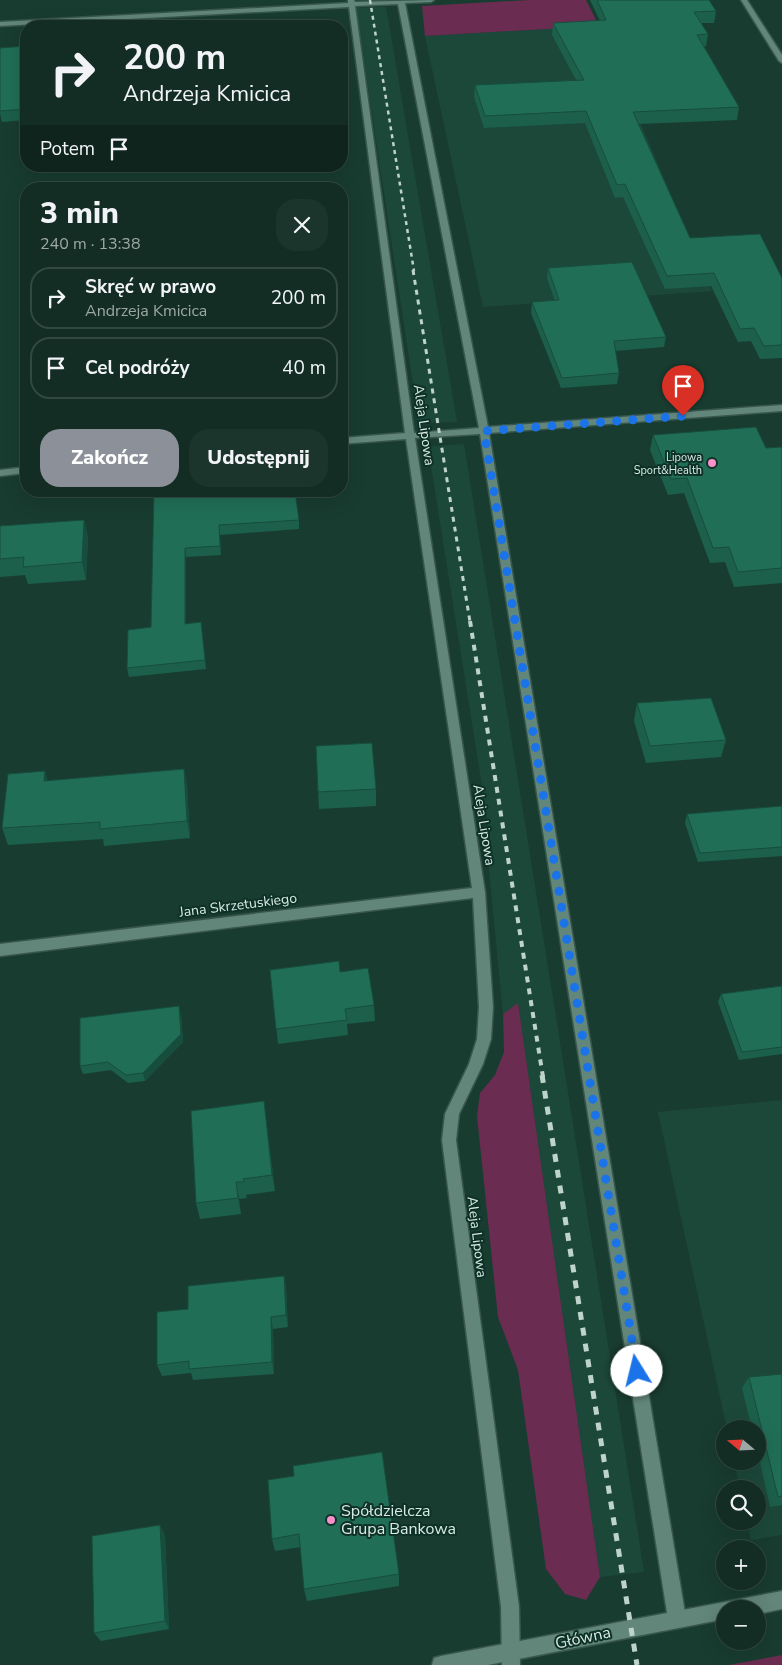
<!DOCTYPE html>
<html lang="pl">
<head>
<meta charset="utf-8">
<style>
  body { margin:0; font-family:"Nunito Sans",sans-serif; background:#1c352c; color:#f1f3f6; height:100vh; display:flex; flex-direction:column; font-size:19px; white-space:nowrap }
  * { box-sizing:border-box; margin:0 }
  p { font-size:16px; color:#9da8a6 }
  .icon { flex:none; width:28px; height:28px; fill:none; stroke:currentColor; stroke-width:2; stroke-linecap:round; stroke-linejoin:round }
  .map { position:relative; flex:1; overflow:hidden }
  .panel { position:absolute; left:20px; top:182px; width:328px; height:315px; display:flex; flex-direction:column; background:#132d24; border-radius:20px; box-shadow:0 5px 20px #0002,0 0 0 1px #324941 }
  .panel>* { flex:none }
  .top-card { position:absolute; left:20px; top:20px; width:328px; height:152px; border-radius:20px; box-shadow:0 5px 20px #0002,0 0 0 1px #324941; background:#132d24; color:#f1f3f6; overflow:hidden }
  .needle { width:32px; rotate:289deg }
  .buttons { position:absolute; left:716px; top:1420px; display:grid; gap:10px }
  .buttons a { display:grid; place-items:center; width:50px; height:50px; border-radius:50%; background:#132d24; box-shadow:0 5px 20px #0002,0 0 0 1px #324941; font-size:25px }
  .pin { position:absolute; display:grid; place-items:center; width:42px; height:42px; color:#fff; margin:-51px -21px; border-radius:50% 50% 50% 0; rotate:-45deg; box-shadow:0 0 5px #0007 }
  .pin .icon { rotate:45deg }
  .me { position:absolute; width:55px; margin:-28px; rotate:351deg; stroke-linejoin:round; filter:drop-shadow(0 0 4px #0008) }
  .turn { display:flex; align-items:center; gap:18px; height:105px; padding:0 20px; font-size:22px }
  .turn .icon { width:65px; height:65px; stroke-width:2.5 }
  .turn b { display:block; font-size:35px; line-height:42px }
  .then { display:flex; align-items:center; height:48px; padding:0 20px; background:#0003; gap:10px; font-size:19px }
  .round { display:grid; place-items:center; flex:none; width:52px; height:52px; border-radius:20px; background:#1c352c }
  .head { display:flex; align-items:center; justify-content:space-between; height:85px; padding:0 20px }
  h1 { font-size:30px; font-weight:800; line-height:38px }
  .button { display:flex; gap:10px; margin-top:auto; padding:10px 20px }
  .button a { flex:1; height:58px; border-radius:20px; background:#8c9099; color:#fff; font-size:20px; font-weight:800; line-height:58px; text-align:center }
  .button a+a { background:#1c352c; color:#f1f3f6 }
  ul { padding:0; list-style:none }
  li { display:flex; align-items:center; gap:15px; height:62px; margin:0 10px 8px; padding:0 10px; border:2px solid #324941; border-radius:20px }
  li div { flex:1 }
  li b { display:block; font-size:19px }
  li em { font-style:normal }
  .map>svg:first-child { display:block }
  .built { fill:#1c483a }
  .green { fill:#6a2c51 }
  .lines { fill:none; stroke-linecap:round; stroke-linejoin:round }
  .minor-casing { stroke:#38564d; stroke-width:3 }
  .tertiary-casing { stroke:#38564d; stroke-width:3 }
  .minor { fill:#628679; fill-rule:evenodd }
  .tertiary { fill:#628679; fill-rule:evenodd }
  .rail-far3 { stroke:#bed3cb; stroke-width:2.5; stroke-dasharray:4 4; stroke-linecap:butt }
  .rail-far2 { stroke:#bed3cb; stroke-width:3; stroke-dasharray:5 5; stroke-linecap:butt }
  .rail-far1 { stroke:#bed3cb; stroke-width:4; stroke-dasharray:6 6; stroke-linecap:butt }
  .rail { stroke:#bed3cb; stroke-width:5; stroke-dasharray:8 8; stroke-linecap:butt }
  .wall { fill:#1c5f4b }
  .shaded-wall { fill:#174d3d }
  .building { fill:#216e57; stroke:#174d3d }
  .route { stroke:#1a73e8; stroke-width:9; stroke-dasharray:0 16.2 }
  .poi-dot { fill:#f890cb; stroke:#0e3127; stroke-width:2 }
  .labels { text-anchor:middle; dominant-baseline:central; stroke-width:4; stroke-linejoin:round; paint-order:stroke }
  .far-poi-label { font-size:11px; fill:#d8ebe3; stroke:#0e3127; text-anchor:end }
  .street-label { font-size:14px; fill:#d8ebe3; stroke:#0e3127 }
  .near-poi-label { font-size:16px; fill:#d8ebe3; stroke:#0e3127; text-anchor:start }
  .near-street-label { font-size:16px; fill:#d8ebe3; stroke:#0e3127 }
</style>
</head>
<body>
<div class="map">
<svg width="782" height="1665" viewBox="0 0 782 1665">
  <rect width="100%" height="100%" fill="#193c30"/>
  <!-- built -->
  <g class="built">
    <path d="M 386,7 L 457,422 L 419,423 L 356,8 Z"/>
    <path d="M 599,26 L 712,291 L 483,307 L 425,36 Z"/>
    <path d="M 464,444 L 553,998 L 644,1572 L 600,1577 L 518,1004 L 503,1014 L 489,870 L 490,836 L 428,447 Z"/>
    <path d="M 782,1100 L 782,1535 L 751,1540 L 747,1521 L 758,1521 L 758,1489 L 740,1489 L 734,1461 L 758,1461 L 758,1429 L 727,1429 L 658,1112 Z"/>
  </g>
  <!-- green -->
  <g class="green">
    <path d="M 530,0 L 586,0 L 599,26 L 425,36 L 422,6 Z"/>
    <path d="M 518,1003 L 600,1577 L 586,1600 L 565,1594 L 546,1569 L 518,1370 L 498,1317 L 477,1116 L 480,1093 L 495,1075 L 504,1052 L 503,1014 Z"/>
    <path d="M 782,1655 L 782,1665 L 729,1665 Z"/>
  </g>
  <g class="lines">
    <defs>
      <g id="minor">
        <path d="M 348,0 L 354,0 L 355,2 L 434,0 L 431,2 L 405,3 L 488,427 L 782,405 L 782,411 L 489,433 L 686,1619 L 683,1625 L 677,1628 L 671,1625 L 668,1619 L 480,434 L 415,438 L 485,892 L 493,1007 L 491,1039 L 483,1064 L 459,1114 L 456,1140 L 519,1607 L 520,1665 L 502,1665 L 501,1607 L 442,1140 L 445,1114 L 469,1064 L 477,1039 L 479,1007 L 473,898 L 0,956 L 0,944 L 472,888 L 406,439 L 341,444 L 341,438 L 405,433 L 349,7 L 0,26 L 0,22 L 348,3 ZM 398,4 L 479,428 L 414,433 L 355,6 Z"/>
        <path d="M 741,0 L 747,0 L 782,55 L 782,63 L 779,61 Z"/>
        <path d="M 26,467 L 26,473 L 0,476 L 0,470 Z"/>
      </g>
      <path id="tertiary" d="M 782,1591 L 782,1609 L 758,1614 L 758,1609 L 725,1609 L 725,1619 L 488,1665 L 432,1665 L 434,1658 L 441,1656 Z"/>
    </defs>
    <!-- minor casing -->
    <use href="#minor" class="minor-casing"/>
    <!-- tertiary casing -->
    <use href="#tertiary" class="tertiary-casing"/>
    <!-- minor -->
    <use href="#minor" class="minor"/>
    <!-- tertiary -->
    <use href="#tertiary" class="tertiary"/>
    <!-- rail-far3 -->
    <path class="rail-far3" d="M 370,0 L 414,271"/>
    <!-- rail-far2 -->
    <path class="rail-far2" d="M 413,270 L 470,622"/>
    <!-- rail-far1 -->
    <path class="rail-far1" d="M 470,621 L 543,1077"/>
    <!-- rail -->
    <path class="rail" d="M 542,1075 L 637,1665"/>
  </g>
  <!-- wall -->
  <g class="wall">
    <path d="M 590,0 L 709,0 L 716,11 L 714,23 L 701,23 L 708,34 L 706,46 L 704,46 L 739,107 L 737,120 L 639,124 L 690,238 L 782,278 L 782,358 L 760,359 L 751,341 L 738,342 L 711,286 L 665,289 L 623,197 L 615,198 L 585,123 L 484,128 L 474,97 L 475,85 L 576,80 L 552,35 L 553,23 L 600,21 Z"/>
    <path d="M 26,46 L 26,120 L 2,122 L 0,113 L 0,48 Z"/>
    <path d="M 548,268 L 666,337 L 664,347 L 615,351 L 619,373 L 617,384 L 561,388 L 531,313 L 532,302 L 555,301 L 547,278 Z"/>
    <path d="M 653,435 L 766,448 L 782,447 L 782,583 L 734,587 L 725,562 L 710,563 L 684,493 L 668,495 L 650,450 Z"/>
    <path d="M 154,491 L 299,520 L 299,529 L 220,535 L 221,555 L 186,557 L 186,624 L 201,622 L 206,669 L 129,677 L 127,668 L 151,627 Z"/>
    <path d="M 84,520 L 88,538 L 86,580 L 28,584 L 25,575 L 0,577 L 0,526 Z"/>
    <path d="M 637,703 L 726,740 L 721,757 L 646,763 L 634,721 Z"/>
    <path d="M 184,769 L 187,786 L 190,838 L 104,846 L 103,839 L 8,845 L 2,828 L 48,781 Z"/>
    <path d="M 376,789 L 376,806 L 319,809 L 318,792 Z"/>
    <path d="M 782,806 L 782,856 L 698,862 L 685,823 L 687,814 Z"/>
    <path d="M 270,970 L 340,972 L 374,1005 L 375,1021 L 347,1024 L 348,1035 L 278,1044 Z"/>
    <path d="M 782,986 L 782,1054 L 739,1060 L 718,1002 L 721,994 Z"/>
    <path d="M 181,1014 L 183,1042 L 145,1081 L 128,1083 L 111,1070 L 83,1074 L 80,1066 Z"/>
    <path d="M 264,1101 L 275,1191 L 246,1195 L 247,1198 L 239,1199 L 241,1214 L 200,1219 L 196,1203 Z"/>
    <path d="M 284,1276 L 286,1289 L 288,1327 L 273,1329 L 274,1374 L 193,1380 L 191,1373 L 162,1376 L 157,1365 L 188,1309 Z"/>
    <path d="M 782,1374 L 782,1505 L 770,1507 L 758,1453 L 758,1429 L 752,1429 L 742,1388 L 749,1377 Z"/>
    <path d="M 268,1480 L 399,1574 L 399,1586 L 307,1601 L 304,1589 L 301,1547 L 275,1551 L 272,1539 Z"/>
    <path d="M 165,1535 L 169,1629 L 101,1641 L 94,1633 Z"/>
  </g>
  <!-- shaded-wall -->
  <g class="shaded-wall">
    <path d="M 84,520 L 88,538 L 86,580 L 82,562 Z"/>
    <path d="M 219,525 L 220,535 L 221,555 L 220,546 Z"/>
    <path d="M 185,548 L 186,557 L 186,633 L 185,624 Z"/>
    <path d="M 184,769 L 187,786 L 190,838 L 187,821 Z"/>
    <path d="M 45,771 L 50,788 L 44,781 Z"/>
    <path d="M 179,1006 L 181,1014 L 183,1042 L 145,1081 L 143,1073 Z"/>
    <path d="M 264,1101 L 266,1118 L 275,1191 L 272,1175 Z"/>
    <path d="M 236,1182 L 239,1199 L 241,1214 L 238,1198 Z"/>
    <path d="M 284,1276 L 286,1289 L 288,1327 L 286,1315 Z"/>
    <path d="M 271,1317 L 273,1329 L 274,1374 L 272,1362 Z"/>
    <path d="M 160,1525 L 165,1535 L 169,1629 L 165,1621 Z"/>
  </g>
  <!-- building -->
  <g class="building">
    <path d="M 597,0 L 709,0 L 716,11 L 694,12 L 708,34 L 697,35 L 739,107 L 633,112 L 690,238 L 760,234 L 782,278 L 782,345 L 764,346 L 754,328 L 740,329 L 714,273 L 667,276 L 625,184 L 617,185 L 586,111 L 485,116 L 475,85 L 584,80 L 553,23 L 606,20 Z"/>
    <path d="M 98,24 L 98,26 L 45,26 Z"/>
    <path d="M 26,46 L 26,109 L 0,111 L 0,48 Z"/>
    <path d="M 632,262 L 666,337 L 614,341 L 619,373 L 562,378 L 532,302 L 559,300 L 548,268 Z"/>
    <path d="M 756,427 L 766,448 L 782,447 L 782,568 L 738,572 L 729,547 L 713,548 L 687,478 L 671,479 L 653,435 Z"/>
    <path d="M 154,491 L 295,491 L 299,520 L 219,525 L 220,546 L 185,548 L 185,624 L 201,622 L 205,660 L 127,668 L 128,630 L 151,627 Z"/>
    <path d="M 84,520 L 82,562 L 23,567 L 24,557 L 0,559 L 0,526 Z"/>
    <path d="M 711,698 L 726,740 L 650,746 L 637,703 Z"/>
    <path d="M 372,743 L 376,789 L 318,792 L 316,746 Z"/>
    <path d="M 184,769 L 187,821 L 100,829 L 100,822 L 2,828 L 8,774 L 45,771 L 44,781 Z"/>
    <path d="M 782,806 L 782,847 L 700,853 L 687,814 Z"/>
    <path d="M 339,961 L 340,972 L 368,968 L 374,1005 L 345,1009 L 347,1020 L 276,1029 L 270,970 Z"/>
    <path d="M 782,986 L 782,1047 L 742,1052 L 721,994 Z"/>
    <path d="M 179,1006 L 181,1034 L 143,1073 L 126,1075 L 108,1062 L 80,1066 L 80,1018 Z"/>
    <path d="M 264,1101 L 272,1175 L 243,1179 L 244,1182 L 236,1182 L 238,1198 L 196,1203 L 191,1111 Z"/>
    <path d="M 284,1276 L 286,1315 L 271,1317 L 272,1362 L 189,1369 L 189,1361 L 157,1365 L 157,1312 L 188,1309 L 188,1286 Z"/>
    <path d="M 782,1374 L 782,1496 L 778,1497 L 749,1377 Z"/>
    <path d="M 382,1452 L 399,1574 L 304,1589 L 299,1534 L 272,1539 L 268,1480 L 294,1476 L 293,1466 Z"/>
    <path d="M 160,1525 L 165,1621 L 94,1633 L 92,1536 Z"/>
  </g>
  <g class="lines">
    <!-- route -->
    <path class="route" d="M 637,1371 L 484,431 L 683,416"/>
  </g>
  <!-- markers -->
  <g class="poi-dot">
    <circle cx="712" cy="463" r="5"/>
    <circle cx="331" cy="1520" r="5"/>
  </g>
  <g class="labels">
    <!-- far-poi labels -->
    <g class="far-poi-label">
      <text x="702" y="457">Lipowa<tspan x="702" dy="13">Sport&amp;Health</tspan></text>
    </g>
    <!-- street labels -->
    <g class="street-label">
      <text transform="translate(424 425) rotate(82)">Aleja Lipowa</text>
      <text transform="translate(484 825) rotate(81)">Aleja Lipowa</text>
      <text transform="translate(238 905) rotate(-7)">Jana Skrzetuskiego</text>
      <text transform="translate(477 1237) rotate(83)">Aleja Lipowa</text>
    </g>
    <!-- near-poi labels -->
    <g class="near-poi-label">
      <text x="341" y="1511">Spółdzielcza<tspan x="341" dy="18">Grupa Bankowa</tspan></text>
    </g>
    <!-- near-street labels -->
    <g class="near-street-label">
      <text transform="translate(583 1638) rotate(-12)">Główna</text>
    </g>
  </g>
</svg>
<div class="buttons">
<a><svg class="needle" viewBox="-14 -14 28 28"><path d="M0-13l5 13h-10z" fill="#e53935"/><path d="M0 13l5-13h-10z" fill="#9da8a6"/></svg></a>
<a><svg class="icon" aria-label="search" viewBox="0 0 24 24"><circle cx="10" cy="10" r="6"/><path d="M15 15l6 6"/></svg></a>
<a>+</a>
<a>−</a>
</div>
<div class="pin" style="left:683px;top:416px;background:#d93025"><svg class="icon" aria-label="arrive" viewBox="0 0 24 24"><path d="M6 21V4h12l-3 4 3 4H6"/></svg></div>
<svg class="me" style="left:637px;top:1371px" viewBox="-20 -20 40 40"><circle r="19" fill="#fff"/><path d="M0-13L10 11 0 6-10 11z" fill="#1a73e8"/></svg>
<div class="top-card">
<div class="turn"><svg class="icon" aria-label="right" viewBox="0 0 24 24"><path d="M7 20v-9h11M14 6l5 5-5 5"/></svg><div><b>200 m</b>Andrzeja Kmicica</div></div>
<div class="then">Potem<svg class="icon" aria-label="arrive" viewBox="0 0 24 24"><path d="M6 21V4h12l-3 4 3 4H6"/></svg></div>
</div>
<section class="panel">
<div class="head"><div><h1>3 min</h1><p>240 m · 13:38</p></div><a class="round"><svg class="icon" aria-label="close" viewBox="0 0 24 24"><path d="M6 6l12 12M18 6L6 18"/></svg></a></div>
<ul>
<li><svg class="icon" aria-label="right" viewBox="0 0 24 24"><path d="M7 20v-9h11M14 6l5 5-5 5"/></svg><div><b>Skręć w prawo</b><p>Andrzeja Kmicica</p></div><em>200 m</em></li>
<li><svg class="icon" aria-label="arrive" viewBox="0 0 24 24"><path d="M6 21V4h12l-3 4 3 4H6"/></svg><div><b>Cel podróży</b></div><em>40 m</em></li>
</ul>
<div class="button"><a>Zakończ</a><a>Udostępnij</a></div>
</section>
</div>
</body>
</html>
